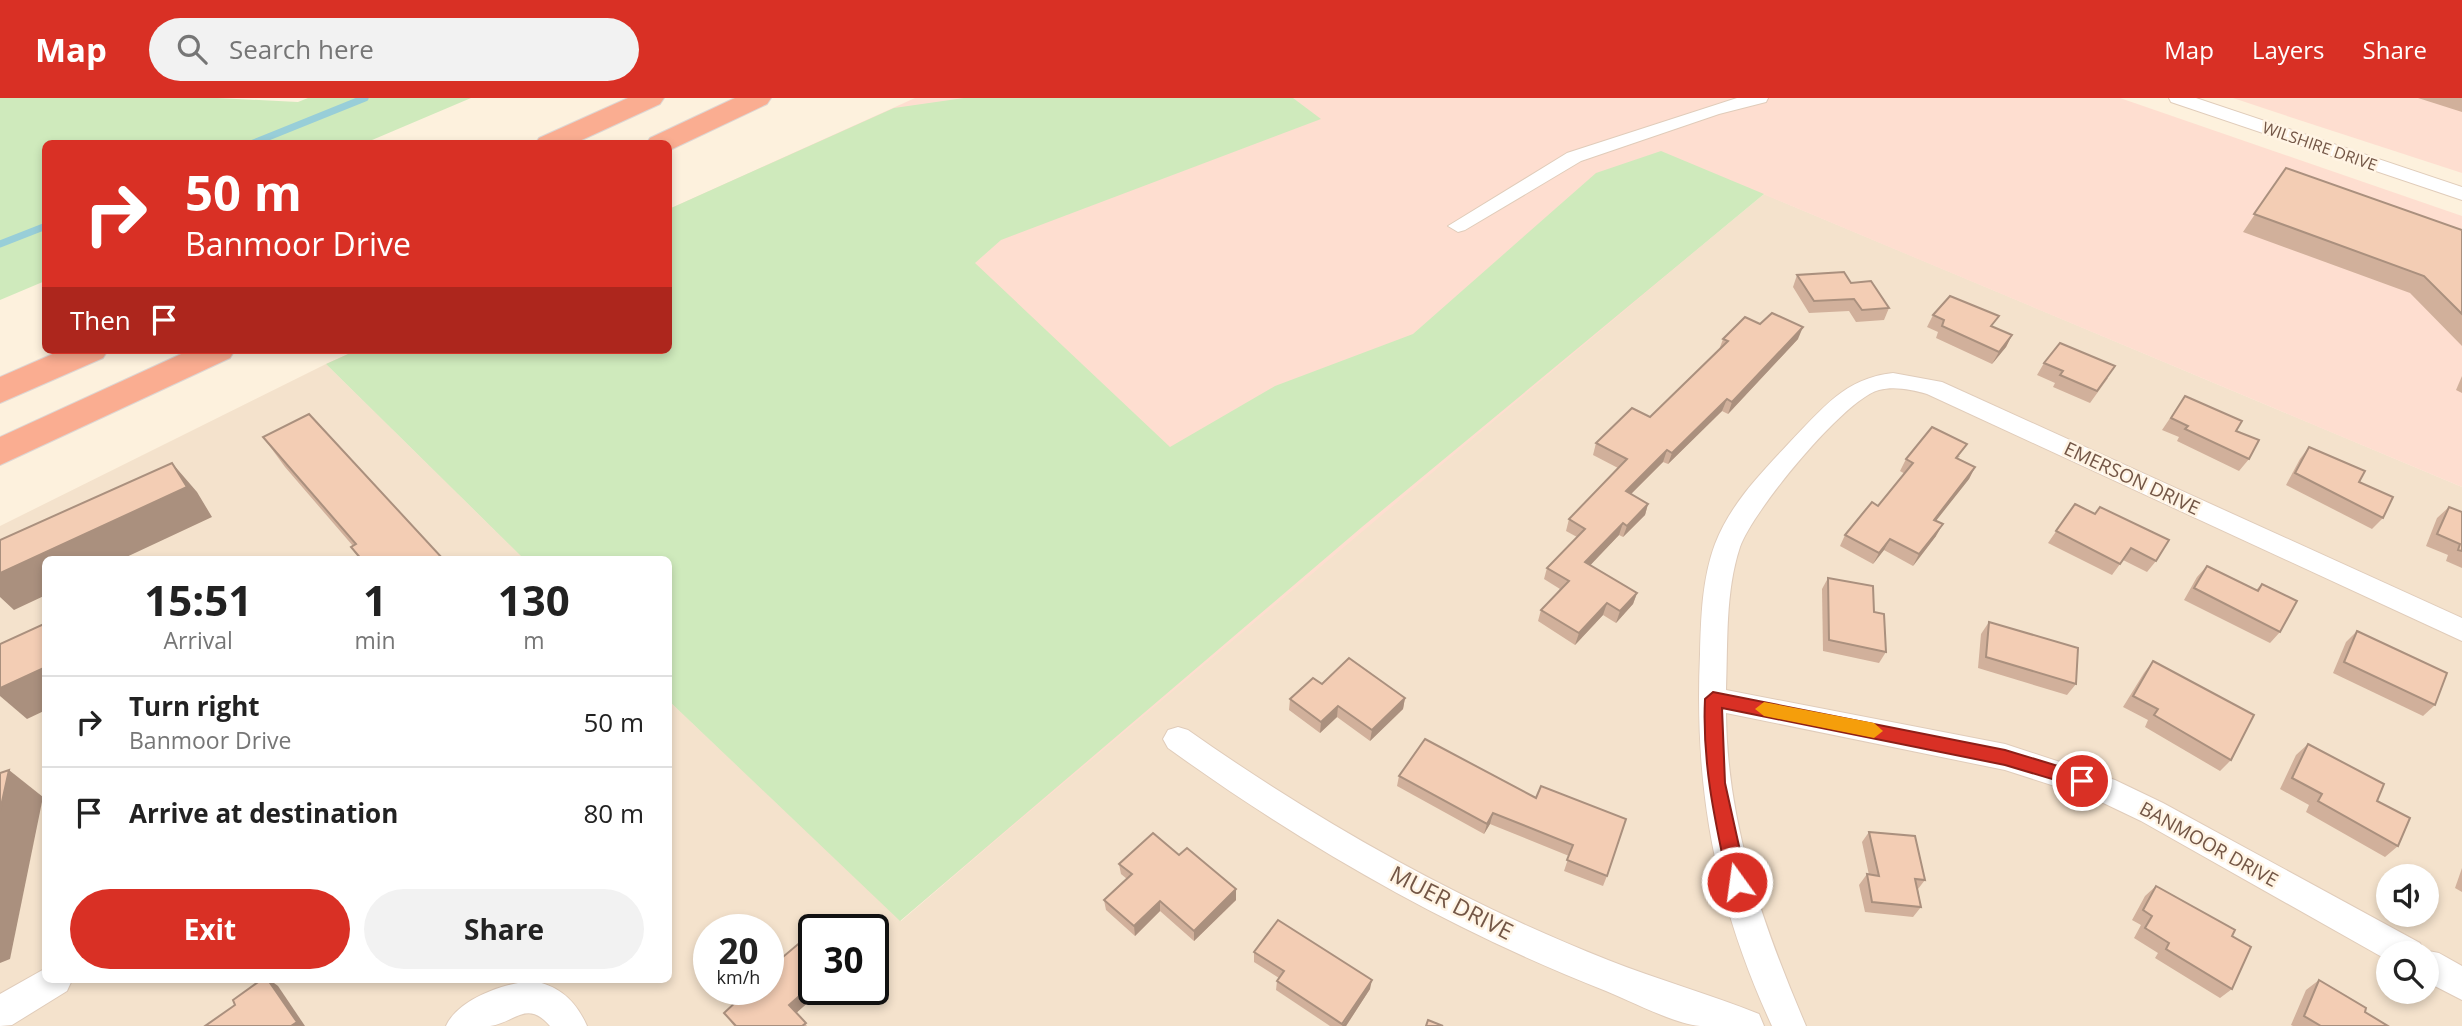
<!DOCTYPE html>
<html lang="en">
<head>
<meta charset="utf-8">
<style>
  body { margin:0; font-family:"Open Sans",sans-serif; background:#f2f2f2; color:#222; height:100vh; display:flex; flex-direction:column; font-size:26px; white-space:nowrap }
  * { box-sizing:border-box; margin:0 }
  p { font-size:23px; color:#767676 }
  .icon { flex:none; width:38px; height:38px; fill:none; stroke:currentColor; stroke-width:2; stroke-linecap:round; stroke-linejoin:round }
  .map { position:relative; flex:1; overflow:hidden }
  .side { position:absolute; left:42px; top:458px; width:630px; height:427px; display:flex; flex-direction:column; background:#fff; border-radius:10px; box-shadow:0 4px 10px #0003 }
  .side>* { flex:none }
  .hud { position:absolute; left:42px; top:42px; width:630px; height:214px; border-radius:10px; box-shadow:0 4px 10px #0003; background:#d93025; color:#fff; overflow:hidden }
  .buttons { position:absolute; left:2376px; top:766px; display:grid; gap:14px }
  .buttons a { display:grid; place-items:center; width:63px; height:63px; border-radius:50%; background:#fff; box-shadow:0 4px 10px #0003; font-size:35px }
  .speed { position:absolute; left:693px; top:816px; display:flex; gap:14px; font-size:35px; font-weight:700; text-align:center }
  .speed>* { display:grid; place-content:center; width:91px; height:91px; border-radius:50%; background:#fff; box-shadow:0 4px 10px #0003; line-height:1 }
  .speed small { font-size:18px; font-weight:400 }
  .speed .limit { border:4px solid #111; border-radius:10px; background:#fff; color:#111 }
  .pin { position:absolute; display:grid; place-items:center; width:60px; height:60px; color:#fff; margin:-30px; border:4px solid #fff; border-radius:50%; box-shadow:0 2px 7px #0007 }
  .me { position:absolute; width:77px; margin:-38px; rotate:346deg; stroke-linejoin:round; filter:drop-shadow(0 0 5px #0008) }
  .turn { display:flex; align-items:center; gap:24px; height:147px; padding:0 28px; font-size:32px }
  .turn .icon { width:91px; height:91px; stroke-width:2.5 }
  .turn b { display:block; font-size:49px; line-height:60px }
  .then { display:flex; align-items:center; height:66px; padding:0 28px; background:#0003; gap:14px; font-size:26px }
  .eta { display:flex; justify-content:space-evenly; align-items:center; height:119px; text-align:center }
  .eta b { font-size:42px; font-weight:700; line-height:49px }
  .button { display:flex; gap:14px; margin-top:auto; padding:14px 28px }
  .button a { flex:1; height:80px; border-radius:42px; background:#d93025; color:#fff; font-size:28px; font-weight:700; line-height:80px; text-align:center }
  .button a+a { background:#f2f2f2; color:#222 }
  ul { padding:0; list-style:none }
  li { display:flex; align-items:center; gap:21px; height:91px; padding:0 28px; border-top:2px solid #e0e0e0 }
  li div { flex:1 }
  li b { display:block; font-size:26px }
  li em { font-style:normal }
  header { display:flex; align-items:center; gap:42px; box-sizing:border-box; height:98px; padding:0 35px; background:#d93025; color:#fff }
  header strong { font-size:33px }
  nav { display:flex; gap:38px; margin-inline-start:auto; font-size:24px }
  .search { width:490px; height:63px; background:#f2f2f2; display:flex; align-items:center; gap:18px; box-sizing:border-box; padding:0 24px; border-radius:38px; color:#767676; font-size:26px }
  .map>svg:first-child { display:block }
  .residential { fill:#f4e2cc; fill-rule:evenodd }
  .commercial { fill:#feded0 }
  .green { fill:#cfeabc }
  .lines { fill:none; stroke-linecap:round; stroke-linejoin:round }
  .stream { stroke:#98ced8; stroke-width:7 }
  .street-casing { stroke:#e0ccba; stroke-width:2 }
  .highway-casing { stroke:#ddd6d3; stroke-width:2 }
  .street { fill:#fff; fill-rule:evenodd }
  .highway { fill:#faad91; fill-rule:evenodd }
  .wall { fill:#d1b09b }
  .shaded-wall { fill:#aa907e }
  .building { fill:#f3cdb4; stroke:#aa907e; stroke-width:2 }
  .route { fill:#d93025; stroke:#8d1f18; stroke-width:2 }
  .slow { fill:#f59e0b }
  .labels { text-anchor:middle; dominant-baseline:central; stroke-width:5; stroke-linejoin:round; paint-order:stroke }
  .far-street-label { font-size:16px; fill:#735646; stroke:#fff4e4 }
  .street-label { font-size:19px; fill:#735646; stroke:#fff4e4 }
  .near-street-label { font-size:23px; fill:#735646; stroke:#fff4e4 }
</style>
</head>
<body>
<header>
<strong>Map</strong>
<div class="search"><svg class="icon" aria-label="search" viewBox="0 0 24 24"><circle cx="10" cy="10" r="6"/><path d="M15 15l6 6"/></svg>Search here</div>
<nav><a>Map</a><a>Layers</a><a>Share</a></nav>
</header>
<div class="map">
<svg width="2462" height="928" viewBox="0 0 2462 928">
  <rect width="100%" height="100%" fill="#fdf1dd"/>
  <!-- residential -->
  <path class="residential" d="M 1764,96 L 2462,389 L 2462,928 L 0,928 L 0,428 L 326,266 L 525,462 L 46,462 L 46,882 L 668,882 L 669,603 L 901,823 L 1362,429 ZM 2389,779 L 2427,779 L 2427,817 L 2389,817 ZM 709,831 L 768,831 L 768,891 L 709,891 ZM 814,831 L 873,831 L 873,891 L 814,891 ZM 2389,856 L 2427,856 L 2427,894 L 2389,894 Z"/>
  <!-- commercial -->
  <g class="commercial">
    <path d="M 915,0 L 2120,0 L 2462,118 L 2462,389 L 1763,96 L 900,823 L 669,603 L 668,462 L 525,462 L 326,266 L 357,252 L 668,252 L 669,111 Z"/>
    <path d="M 2233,0 L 2462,0 L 2462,75 L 2293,20 Z"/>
  </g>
  <!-- green -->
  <g class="green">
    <path d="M 0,0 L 217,0 L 298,4 L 308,0 L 471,0 L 365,45 L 46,46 L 45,183 L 0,202 Z"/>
    <path d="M 964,0 L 1293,0 L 1321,21 L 1001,142 L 975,165 L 1170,349 L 1275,288 L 1413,236 L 1596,75 L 1661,53 L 1764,96 L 1362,429 L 900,823 L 669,603 L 668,462 L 525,462 L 326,266 L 357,252 L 668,252 L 669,111 L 894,10 Z"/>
  </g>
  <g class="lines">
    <!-- stream -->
    <g class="stream">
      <path d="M 251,46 L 365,0"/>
      <path d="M 0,146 L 46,128"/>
    </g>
    <defs>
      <g id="street">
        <path d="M 1737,0 L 1768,0 L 1766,4 L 1719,16 L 1581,63 L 1465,132 L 1458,134 L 1448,128 L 1567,55 Z"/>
        <path d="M 2169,0 L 2196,0 L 2462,89 L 2462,102 L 2171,4 Z"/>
        <path d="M 1893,275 L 1942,284 L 2462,520 L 2462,543 L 1927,296 C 1912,292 1895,288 1879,292 C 1844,301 1752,414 1740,449 C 1725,494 1728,545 1726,592 L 2005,646 L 2115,682 L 2163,705 L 2420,845 L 2423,852 L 2439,855 L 2462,868 L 2462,902 L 2427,884 L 2427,856 L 2389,856 L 2389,863 L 2141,723 L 2095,701 L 2005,672 L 1726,615 C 1727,727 1763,827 1806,928 L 1772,928 C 1715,804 1694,692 1700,556 C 1701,519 1702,481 1715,446 C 1731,405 1761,375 1790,344 C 1822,311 1845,280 1893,275 Z"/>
        <path d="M 1178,629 L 1188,632 C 1320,725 1459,803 1608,862 C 1658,882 1710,896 1759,916 L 1764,928 C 1743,928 1721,928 1700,928 C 1672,925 1633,904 1606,893 C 1450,832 1304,748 1168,650 L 1163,641 L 1168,632 Z"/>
        <path d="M 46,870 L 46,882 L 72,882 L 67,893 L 12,927 L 0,928 L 0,896 Z"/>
        <path d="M 532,883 C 559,887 576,903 587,928 L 550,928 C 527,901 514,925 490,928 C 476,928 460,928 446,928 C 458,901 504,885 532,883 Z"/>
      </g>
      <g id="highway">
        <path d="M 628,0 L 664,0 L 660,6 L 573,46 L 535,46 L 539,40 Z"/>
        <path d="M 735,0 L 771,0 L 767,6 L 670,52 L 668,46 L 646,46 L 650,40 Z"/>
        <path d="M 62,252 L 108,252 L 103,260 L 0,305 L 0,279 Z"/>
        <path d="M 190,252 L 235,252 L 230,260 L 0,367 L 0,339 Z"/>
      </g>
    </defs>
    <!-- street casing -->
    <use href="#street" class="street-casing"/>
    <!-- highway casing -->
    <use href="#highway" class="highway-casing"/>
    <!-- street -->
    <use href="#street" class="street"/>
    <!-- highway -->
    <use href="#highway" class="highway"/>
  </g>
  <!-- wall -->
  <g class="wall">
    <path d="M 2418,0 L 2462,0 L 2462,14 Z"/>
    <path d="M 2286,70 L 2462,132 L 2462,248 L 2410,195 L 2243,134 Z"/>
    <path d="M 1797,177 L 1851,185 L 1889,210 L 1884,222 L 1856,224 L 1849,213 L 1809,215 L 1793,189 Z"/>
    <path d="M 1933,217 L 1993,229 L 2012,237 L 2006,249 L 1992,266 L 1936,240 L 1938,234 L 1927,229 Z"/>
    <path d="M 1760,226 L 1798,241 L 1728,316 L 1722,313 L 1668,366 L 1663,364 L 1631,396 L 1648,406 L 1645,417 L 1623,439 L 1619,437 L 1590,467 L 1637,495 L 1633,506 L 1616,525 L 1603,517 L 1575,547 L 1538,523 L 1541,512 L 1560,491 L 1544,481 L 1547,470 L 1577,439 L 1566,433 L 1569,421 L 1618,370 L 1593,357 L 1596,345 L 1650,319 L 1719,252 L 1723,241 Z"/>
    <path d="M 2044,265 L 2108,280 L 2090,305 L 2053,289 L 2055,285 L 2037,277 Z"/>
    <path d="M 2462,278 L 2462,295 L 2456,292 Z"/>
    <path d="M 2185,298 L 2236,333 L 2249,361 L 2239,373 L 2177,343 L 2179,339 L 2162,332 Z"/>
    <path d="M 263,339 L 444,462 L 360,462 L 351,449 L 353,448 L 285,369 Z"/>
    <path d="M 2309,349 L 2383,420 L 2372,431 L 2286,387 L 2300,361 Z"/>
    <path d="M 1960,358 L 1958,360 L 1975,369 L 1969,381 L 1936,422 L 1936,438 L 1913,468 L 1884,452 L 1873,466 L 1840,448 L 1845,437 L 1878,408 L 1905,376 L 1900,373 L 1906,361 Z"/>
    <path d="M 2075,406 L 2095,416 L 2156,463 L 2147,474 L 2123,462 L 2112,477 L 2048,445 Z"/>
    <path d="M 2449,409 L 2462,414 L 2462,470 L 2446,463 L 2448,457 L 2426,448 L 2437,420 Z"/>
    <path d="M 2207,468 L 2256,492 L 2262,486 L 2280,534 L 2270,545 L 2184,502 L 2197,479 Z"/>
    <path d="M 1828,480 L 1874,514 L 1886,554 L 1879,565 L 1823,553 L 1822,491 Z"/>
    <path d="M 1989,524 L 2076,586 L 2067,597 L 1978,570 L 1981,536 Z"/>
    <path d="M 2357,533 L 2435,607 L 2423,618 L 2333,575 L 2346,544 Z"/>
    <path d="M 2153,563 L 2231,662 L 2220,673 L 2145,629 L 2148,622 L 2123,609 L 2144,575 Z"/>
    <path d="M 1322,586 L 1405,600 L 1403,611 L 1370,643 L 1337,619 L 1320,635 L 1289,612 L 1290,601 Z"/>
    <path d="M 2308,646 L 2377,703 L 2398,748 L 2385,759 L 2306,714 L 2309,707 L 2280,691 L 2296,657 Z"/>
    <path d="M 1399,678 L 1536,700 L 1607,778 L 1603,788 L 1564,773 L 1569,758 L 1490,726 L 1484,736 L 1397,688 Z"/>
    <path d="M 1869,734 L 1925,782 L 1918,791 L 1921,809 L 1913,819 L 1865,814 L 1859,787 L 1867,776 L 1869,777 L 1862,744 Z"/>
    <path d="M 1179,757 L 1236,791 L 1236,802 L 1194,843 L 1160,813 L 1135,838 L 1106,812 L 1104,802 L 1127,781 L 1121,776 L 1119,766 Z"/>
    <path d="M 2462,770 L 2462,794 L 2455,790 Z"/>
    <path d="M 2156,788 L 2232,838 L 2232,891 L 2220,900 L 2155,860 L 2158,855 L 2134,840 L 2141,827 L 2132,822 L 2145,798 Z"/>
    <path d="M 1254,854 L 1370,891 L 1346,928 L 1330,928 L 1276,892 L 1277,883 L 1279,880 L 1254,864 Z"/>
    <path d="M 777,864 L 823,891 L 796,915 L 807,928 L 734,928 L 724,915 L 736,904 L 725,891 L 768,891 Z"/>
    <path d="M 2319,882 L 2365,914 L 2388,928 L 2293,928 L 2291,927 L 2306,892 Z"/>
  </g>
  <!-- shaded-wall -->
  <g class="shaded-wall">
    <path d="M 1803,229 L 1798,241 L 1728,316 L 1732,304 Z"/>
    <path d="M 2012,237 L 2006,249 L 1992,266 L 1999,254 Z"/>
    <path d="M 1727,301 L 1722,313 L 1668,366 L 1672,355 Z"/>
    <path d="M 1667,352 L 1663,364 L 1622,405 L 1626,393 Z"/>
    <path d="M 172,365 L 197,394 L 212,419 L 120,462 L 46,462 L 46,497 L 14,512 L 0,499 L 0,475 Z"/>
    <path d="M 1975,369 L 1969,381 L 1928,433 L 1934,422 Z"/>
    <path d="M 1648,406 L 1645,417 L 1623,439 L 1627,428 Z"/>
    <path d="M 1623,425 L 1619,437 L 1582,476 L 1585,464 Z"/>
    <path d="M 1943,426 L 1936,438 L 1913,468 L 1919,456 Z"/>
    <path d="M 1890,441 L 1884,452 L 1873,466 L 1879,455 Z"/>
    <path d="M 1637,495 L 1633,506 L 1616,525 L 1620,513 Z"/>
    <path d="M 1607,505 L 1603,517 L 1575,547 L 1579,535 Z"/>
    <path d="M 46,569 L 46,612 L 27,621 L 0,598 L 0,590 Z"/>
    <path d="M 1405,600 L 1403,611 L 1370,643 L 1372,632 Z"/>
    <path d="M 1338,608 L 1337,619 L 1320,635 L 1321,624 Z"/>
    <path d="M 9,672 L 43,699 L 10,861 L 0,865 L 0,713 Z"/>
    <path d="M 1493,715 L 1490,726 L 1484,736 L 1487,726 Z"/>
    <path d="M 1236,791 L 1236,802 L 1194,843 L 1194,833 Z"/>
    <path d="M 1160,803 L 1160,813 L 1135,838 L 1134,828 Z"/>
    <path d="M 268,882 L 270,882 L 278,888 L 305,928 L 291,928 Z"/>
    <path d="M 1372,882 L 1370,891 L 1346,928 L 1342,928 Z"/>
    <path d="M 814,885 L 814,891 L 823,891 L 794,917 L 789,907 Z"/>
  </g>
  <!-- building -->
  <g class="building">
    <path d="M 2286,70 L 2462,132 L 2462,216 L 2424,178 L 2254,116 Z"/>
    <path d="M 1844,174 L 1851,185 L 1871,183 L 1889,210 L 1862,212 L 1854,201 L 1814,203 L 1797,177 Z"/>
    <path d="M 1950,198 L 1999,218 L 1991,228 L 2012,237 L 1999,254 L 1942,228 L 1944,222 L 1933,217 Z"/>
    <path d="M 1772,215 L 1803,229 L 1732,304 L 1727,301 L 1672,355 L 1667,352 L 1626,393 L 1648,406 L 1627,428 L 1623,425 L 1585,464 L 1637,495 L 1620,513 L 1607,505 L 1579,535 L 1541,512 L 1569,483 L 1547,470 L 1585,431 L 1569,421 L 1627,361 L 1596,345 L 1632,310 L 1650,319 L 1728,243 L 1723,241 L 1745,219 L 1760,226 Z"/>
    <path d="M 2060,245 L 2115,268 L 2097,293 L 2060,277 L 2063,273 L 2044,265 Z"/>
    <path d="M 2185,298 L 2242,323 L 2236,333 L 2259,342 L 2249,361 L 2185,331 L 2188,328 L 2171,320 Z"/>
    <path d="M 309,316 L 444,462 L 362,462 L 351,449 L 356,446 L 263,339 Z"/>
    <path d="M 1932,329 L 1967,346 L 1956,360 L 1975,369 L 1934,422 L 1943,426 L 1919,456 L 1890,441 L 1879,455 L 1845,437 L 1872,404 L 1878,408 L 1913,365 L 1906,361 Z"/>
    <path d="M 2309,349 L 2365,373 L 2359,384 L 2393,399 L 2383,420 L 2295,375 Z"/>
    <path d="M 172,365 L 187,389 L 0,475 L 0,442 Z"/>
    <path d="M 2075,406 L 2095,416 L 2100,409 L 2169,442 L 2156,463 L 2131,450 L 2120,466 L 2056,433 Z"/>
    <path d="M 2449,409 L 2462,414 L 2462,453 L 2458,452 L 2460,446 L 2437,436 Z"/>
    <path d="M 2207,468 L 2258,493 L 2262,486 L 2297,503 L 2280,534 L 2194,490 Z"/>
    <path d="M 1828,480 L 1873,488 L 1874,514 L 1884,516 L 1886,554 L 1829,542 Z"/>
    <path d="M 1989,524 L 2078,550 L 2076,586 L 1986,559 Z"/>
    <path d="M 46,525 L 46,569 L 0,590 L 0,546 Z"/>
    <path d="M 2357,533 L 2447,575 L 2435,607 L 2344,564 Z"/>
    <path d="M 1349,560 L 1405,600 L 1372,632 L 1338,608 L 1321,624 L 1290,601 L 1313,580 L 1322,586 Z"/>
    <path d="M 2153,563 L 2254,617 L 2231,662 L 2154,617 L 2158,611 L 2133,598 Z"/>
    <path d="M 1425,641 L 1536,700 L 1541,688 L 1626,721 L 1607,778 L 1567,762 L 1573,747 L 1493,715 L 1487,726 L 1399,678 Z"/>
    <path d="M 2308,646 L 2384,686 L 2377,703 L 2410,720 L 2398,748 L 2318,703 L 2322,696 L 2292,680 Z"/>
    <path d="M 9,672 L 0,713 L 0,675 Z"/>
    <path d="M 1869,734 L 1915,738 L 1925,782 L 1915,781 L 1921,809 L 1872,804 L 1867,776 L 1879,778 Z"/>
    <path d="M 1153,735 L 1179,757 L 1187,750 L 1236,791 L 1194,833 L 1160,803 L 1134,828 L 1104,802 L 1132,776 L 1119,766 Z"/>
    <path d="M 2156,788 L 2235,832 L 2232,838 L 2251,849 L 2232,891 L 2166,851 L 2169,845 L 2145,830 L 2152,818 L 2143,812 Z"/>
    <path d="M 1278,822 L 1372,882 L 1342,926 L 1277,883 L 1284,873 L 1254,854 Z"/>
    <path d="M 803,842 L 814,853 L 814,885 L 789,907 L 806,925 L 802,928 L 736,928 L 724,915 L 738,902 L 727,891 L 768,891 L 768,856 L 777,864 Z"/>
    <path d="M 261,882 L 268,882 L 297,924 L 291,928 L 205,928 L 235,907 L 233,902 Z"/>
    <path d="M 2319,882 L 2366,910 L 2365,914 L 2388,928 L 2321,928 L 2304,918 Z"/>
    <path d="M 1428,922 L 1443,928 L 1426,928 Z"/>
  </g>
  <!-- route -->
  <path class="route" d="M 1713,594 L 2005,652 L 2088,677 L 2091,683 L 2082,690 L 2005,667 L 1722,610 L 1725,685 L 1747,784 L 1744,790 L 1737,793 L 1731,790 L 1728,784 C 1715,723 1702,665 1705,601 Z"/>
  <!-- slow -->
  <path class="slow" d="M 1764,604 L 1874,625 L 1883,633 L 1874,640 L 1764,618 L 1755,611 Z"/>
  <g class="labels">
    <!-- far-street labels -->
    <g class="far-street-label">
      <text transform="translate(2320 48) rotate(19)">WILSHIRE DRIVE</text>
    </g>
    <!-- street labels -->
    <g class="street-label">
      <text transform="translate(2132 380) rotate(25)">EMERSON DRIVE</text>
      <text transform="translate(2209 746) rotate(29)">BANMOOR DRIVE</text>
    </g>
    <!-- near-street labels -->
    <g class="near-street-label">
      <text transform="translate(1452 804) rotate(27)">MUER DRIVE</text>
    </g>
  </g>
</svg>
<div class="buttons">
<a><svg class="icon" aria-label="sound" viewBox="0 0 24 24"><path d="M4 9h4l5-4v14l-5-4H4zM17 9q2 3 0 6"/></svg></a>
<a><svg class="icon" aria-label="search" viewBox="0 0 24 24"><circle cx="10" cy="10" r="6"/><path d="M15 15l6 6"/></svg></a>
</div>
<div class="speed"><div>20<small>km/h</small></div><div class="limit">30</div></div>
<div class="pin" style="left:2082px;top:683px;background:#d93025"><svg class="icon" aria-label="arrive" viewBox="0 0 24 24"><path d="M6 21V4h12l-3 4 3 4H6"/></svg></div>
<svg class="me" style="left:1737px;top:784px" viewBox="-20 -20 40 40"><circle r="17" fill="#d93025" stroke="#fff" stroke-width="3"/><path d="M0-11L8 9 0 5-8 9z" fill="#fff"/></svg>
<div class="hud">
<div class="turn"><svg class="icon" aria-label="right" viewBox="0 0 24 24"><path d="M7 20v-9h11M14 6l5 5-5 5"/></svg><div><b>50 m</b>Banmoor Drive</div></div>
<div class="then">Then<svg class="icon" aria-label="arrive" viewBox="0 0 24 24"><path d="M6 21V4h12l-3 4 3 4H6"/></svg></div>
</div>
<section class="side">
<div class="eta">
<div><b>15:51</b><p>Arrival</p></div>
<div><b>1</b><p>min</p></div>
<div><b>130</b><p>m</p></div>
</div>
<ul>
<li><svg class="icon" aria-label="right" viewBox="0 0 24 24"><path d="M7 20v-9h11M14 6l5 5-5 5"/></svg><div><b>Turn right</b><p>Banmoor Drive</p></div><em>50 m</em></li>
<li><svg class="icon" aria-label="arrive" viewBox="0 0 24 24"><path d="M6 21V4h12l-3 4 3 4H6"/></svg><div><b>Arrive at destination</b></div><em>80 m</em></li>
</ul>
<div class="button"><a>Exit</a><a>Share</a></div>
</section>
</div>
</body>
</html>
